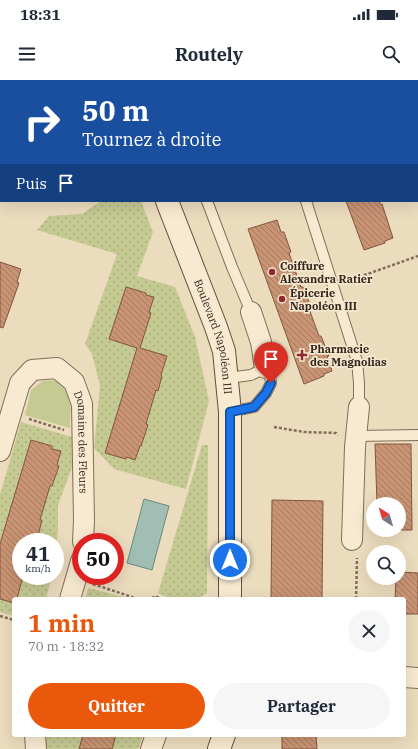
<!DOCTYPE html>
<html lang="fr">
<head>
<meta charset="utf-8">
<style>
  body { margin:0; font-family:"IBM Plex Serif",serif; background:#f6f6f7; color:#1f2937; height:100vh; display:flex; flex-direction:column; font-size:15px; white-space:nowrap }
  * { box-sizing:border-box; margin:0 }
  p { font-size:13px; color:#747a83 }
  .icon { flex:none; width:22px; height:22px; fill:none; stroke:currentColor; stroke-width:2; stroke-linecap:round; stroke-linejoin:round }
  .map { position:relative; flex:1; overflow:hidden }
  .sheet { position:absolute; left:12px; top:517px; width:394px; height:140px; display:flex; flex-direction:column; background:#fff; border-radius:4px; box-shadow:0 4px 16px #0002 }
  .sheet>* { flex:none }
  .top-card { position:absolute; left:0px; top:0px; width:418px; height:122px; box-shadow:0 4px 16px #0002; background:#1a4fa0; color:#fff; overflow:hidden }
  .needle { width:26px; rotate:323deg }
  .buttons { position:absolute; left:366px; top:417px; display:grid; gap:8px }
  .buttons a { display:grid; place-items:center; width:40px; height:40px; border-radius:50%; background:#fff; box-shadow:0 4px 16px #0002; font-size:20px }
  .speed { position:absolute; left:12px; top:453px; display:flex; gap:8px; font-size:20px; font-weight:700; text-align:center }
  .speed>* { display:grid; place-content:center; width:52px; height:52px; border-radius:50%; background:#fff; box-shadow:0 4px 16px #0002; line-height:1 }
  .speed small { font-size:10px; font-weight:400 }
  .speed .limit { border:6px solid #d22; background:#fff; color:#111 }
  .pin { position:absolute; display:grid; place-items:center; width:34px; height:34px; color:#fff; margin:-41px -17px; border-radius:50% 50% 50% 0; rotate:-45deg; box-shadow:0 0 4px #0007 }
  .pin .icon { rotate:45deg }
  .me { position:absolute; width:44px; margin:-22px; rotate:0deg; stroke-linejoin:round; filter:drop-shadow(0 0 3px #0008) }
  .turn { display:flex; align-items:center; gap:14px; height:84px; padding:0 16px; font-size:18px }
  .turn .icon { width:52px; height:52px; stroke-width:2.5 }
  .turn b { display:block; font-size:28px; line-height:34px }
  .then { display:flex; align-items:center; height:38px; padding:0 16px; background:#0003; gap:8px; font-size:15px }
  .round { display:grid; place-items:center; flex:none; width:42px; height:42px; border-radius:21px; background:#f6f6f7 }
  .summary { display:flex; align-items:center; justify-content:space-between; height:68px; padding:0 16px }
  h1 { font-size:24px; font-weight:700; line-height:30px; color:#ea580c }
  .cta { display:flex; gap:8px; margin-top:auto; padding:8px 16px }
  .cta a { flex:1; height:46px; border-radius:24px; background:#ea580c; color:#fff; font-size:16px; font-weight:700; line-height:46px; text-align:center }
  .cta a+a { background:#f6f6f7; color:#1f2937 }
  .status { display:flex; justify-content:space-between; align-items:center; height:28px; padding:0 20px; background:#fff; direction:ltr }
  .status svg { height:11px; fill:currentColor }
  header { display:flex; justify-content:space-between; align-items:center; height:52px; padding:0 16px; background:#fff; font-size:18px; font-weight:700 }
  .map>svg:first-child { display:block }
  .green { fill:#c5c992 }
  .garden { fill:url(#garden-dots) }
  .water { fill:#a1beb4; stroke:#698a81 }
  .building { fill:url(#building-back-hatch); stroke:#82553e }
  .lines { fill:none; stroke-linecap:round; stroke-linejoin:round }
  .service-casing { stroke:#836d57; stroke-width:12 }
  .minor-casing { stroke:#836d57; stroke-width:22 }
  .secondary-casing { stroke:#654e3b; stroke-width:24 }
  .path { stroke:#836d57; stroke-width:2.5; stroke-dasharray:3 2; stroke-linecap:butt }
  .service { stroke:#f7ead0; stroke-width:10 }
  .minor { stroke:#f7ead0; stroke-width:20 }
  .secondary { stroke:#f7ead0; stroke-width:22 }
  .route-casing { stroke:#114b97; stroke-width:10 }
  .route { stroke:#1a73e8; stroke-width:7 }
  .poi-dot { fill:#90292f; stroke:#f4e7cd; stroke-width:1.5 }
  .labels { text-anchor:middle; dominant-baseline:central; stroke-width:3.5; stroke-linejoin:round; paint-order:stroke }
  .poi-label { font-size:11px; font-weight:bold; fill:#33261c; stroke:#f4e7cd; text-anchor:start }
  .street-label { font-size:11px; fill:#33261c; stroke:#f4e7cd }
</style>
</head>
<body>
<div class="status"><b>18:31</b><svg viewBox="0 0 49 12"><path d="M0 12V9h3v3zM5 12V6h3v6zM10 12V3h3v9zM15 12V0h3v12zM26 1h20v11H26zM47 4h2v5h-2z"/></svg></div>
<header><svg class="icon" aria-label="menu" viewBox="0 0 24 24"><path d="M4 6h16M4 12h16M4 18h16"/></svg>Routely<svg class="icon" aria-label="search" viewBox="0 0 24 24"><circle cx="10" cy="10" r="6"/><path d="M15 15l6 6"/></svg></header>
<div class="map">
<svg width="418" height="669" viewBox="0 0 418 669">
  <defs>
    <pattern id="garden-dots" width="8" height="8" patternUnits="userSpaceOnUse"><rect width="8" height="8" fill="#c5c992"/><path d="M2 2h.1M6 6h.1" fill="none" stroke="#aaac7d" stroke-width="1.8" stroke-linecap="round"/></pattern>
    <pattern id="building-back-hatch" width="6" height="6" patternUnits="userSpaceOnUse"><rect width="6" height="6" fill="#c99474"/><path d="M-1 5l2 2M0 0l6 6M5-1l2 2" fill="none" stroke="#a4795e"/></pattern>
  </defs>
  <rect width="100%" height="100%" fill="#ecdcbe"/>
  <!-- green -->
  <path class="green" d="M 43,301 C 47,301 52,300 56,301 C 75,308 70,332 70,348 L 25,335 L 31,310 Z"/>
  <!-- garden -->
  <g class="garden">
    <path d="M 370,0 L 418,0 L 418,53 L 417,1 Z"/>
    <path d="M 101,121 L 141,121 L 153,152 L 137,196 L 175,207 L 195,257 L 209,321 L 186,409 L 114,389 L 94,368 L 100,306 L 92,274 L 85,264 L 117,174 L 37,150 L 49,136 L 82,134 Z"/>
    <path d="M 21,342 L 75,358 L 74,382 L 58,425 L 58,449 L 55,479 L 55,462 L 21,462 L 21,496 L 52,496 L 46,519 L 14,519 L 14,536 L 0,532 L 0,415 Z"/>
    <path d="M 202,365 L 208,365 L 207,513 L 197,519 L 172,519 L 158,513 Z"/>
    <path d="M 88,508 L 132,519 L 85,519 Z"/>
    <path d="M 46,655 L 143,655 L 138,669 L 46,669 Z"/>
  </g>
  <!-- water -->
  <path class="water" d="M 144,419 L 169,426 L 152,490 L 127,483 Z"/>
  <!-- building -->
  <g class="building">
    <path d="M 346,121 L 379,121 L 381,125 L 382,124 L 393,158 L 385,161 L 385,163 L 364,170 Z"/>
    <path d="M 277,140 L 281,152 L 284,152 L 291,172 L 289,173 L 301,207 L 303,207 L 309,222 L 307,223 L 319,256 L 321,256 L 329,276 L 327,276 L 332,291 L 324,294 L 324,296 L 304,304 L 248,149 Z"/>
    <path d="M 0,182 L 21,189 L 17,202 L 19,203 L 3,248 L 0,247 Z"/>
    <path d="M 126,207 L 146,213 L 146,215 L 154,217 L 149,232 L 151,233 L 140,268 L 167,276 L 161,295 L 162,296 L 158,311 L 156,310 L 146,344 L 148,345 L 141,366 L 140,366 L 135,380 L 127,377 L 126,379 L 105,373 L 137,268 L 109,259 Z"/>
    <path d="M 31,360 L 52,366 L 52,369 L 61,371 L 57,385 L 59,386 L 52,406 L 50,406 L 40,440 L 42,440 L 38,456 L 36,455 L 34,462 L 21,462 L 21,496 L 23,496 L 17,519 L 14,519 L 14,523 L 0,519 L 0,464 Z"/>
    <path d="M 375,364 L 411,364 L 412,450 L 399,450 L 399,424 L 377,424 Z"/>
    <path d="M 272,420 L 323,421 L 322,519 L 271,519 Z"/>
    <path d="M 399,492 L 418,493 L 418,534 L 404,534 L 404,519 L 395,519 L 396,498 L 399,498 Z"/>
    <path d="M 83,655 L 116,655 L 112,669 L 79,669 Z"/>
    <path d="M 282,655 L 316,655 L 317,669 L 282,669 Z"/>
  </g>
  <g class="lines">
    <defs>
      <g id="service">
        <path d="M 263,0 L 264,1"/>
        <path d="M 363,0 L 363,1"/>
        <path d="M 175,1 L 176,0"/>
        <path d="M 417,62 L 418,62"/>
        <path d="M 207,121 L 232,187 L 251,232"/>
        <path d="M 306,121 L 357,281 L 359,303 L 359,327"/>
        <path d="M 228,298 L 251,295 L 265,288 L 270,296 L 271,303 L 266,313 L 254,327 L 230,332"/>
        <path d="M 356,356 L 418,355"/>
      </g>
      <g id="minor">
        <path d="M 10,0 L 10,1"/>
        <path d="M 251,232 L 261,262 L 265,288"/>
        <path id="s1" d="M 0,371 L 20,303 L 32,290 L 57,288 L 74,302 L 82,324 L 84,441 L 83,462"/>
        <path d="M 352,460 L 355,367 L 359,327"/>
        <path d="M 70,519 L 81,481"/>
        <path d="M 404,597 L 418,598"/>
        <path d="M 35,655 L 36,669"/>
        <path d="M 151,669 L 156,655"/>
      </g>
      <g id="secondary">
        <path d="M 132,0 L 132,1"/>
        <path id="s2" d="M 167,121 L 216,247 L 224,271 L 230,332 L 230,519"/>
        <path d="M 219,669 L 224,655"/>
      </g>
    </defs>
    <!-- service casing -->
    <use href="#service" class="service-casing"/>
    <!-- minor casing -->
    <use href="#minor" class="minor-casing"/>
    <!-- secondary casing -->
    <use href="#secondary" class="secondary-casing"/>
    <!-- path -->
    <g class="path">
      <path d="M 345,202 L 418,176"/>
      <path d="M 29,339 L 64,350"/>
      <path d="M 274,347 L 304,352 L 336,353 L 338,355"/>
      <path d="M 93,504 L 138,519"/>
      <path d="M 153,519 L 154,516 L 163,519"/>
      <path d="M 356,519 L 357,478"/>
      <path d="M 0,536 L 14,540"/>
    </g>
    <!-- service -->
    <use href="#service" class="service"/>
    <!-- minor -->
    <use href="#minor" class="minor"/>
    <!-- secondary -->
    <use href="#secondary" class="secondary"/>
  </g>
  <g class="lines">
    <defs>
      <path id="route" d="M 230,480 L 230,332 L 254,327 L 266,313 L 271,303"/>
    </defs>
    <!-- route casing -->
    <use href="#route" class="route-casing"/>
    <!-- route -->
    <use href="#route" class="route"/>
  </g>
  <!-- markers -->
  <g class="poi-dot">
    <circle cx="272" cy="192" r="4"/>
    <circle cx="282" cy="219" r="4"/>
    <path d="M300 269h4v4h4v4h-4v4h-4v-4h-4v-4h4z"/>
  </g>
  <g class="labels">
    <!-- poi labels -->
    <g class="poi-label">
      <text x="280" y="186">Coiffure<tspan x="280" dy="13">Alexandra Ratier</tspan></text>
      <text x="290" y="213">Épicerie<tspan x="290" dy="13">Napoléon III</tspan></text>
      <text x="310" y="269">Pharmacie<tspan x="310" dy="13">des Magnolias</tspan></text>
    </g>
    <!-- street labels -->
    <g class="street-label">
      <text stroke="none"><textPath href="#s2" startOffset="144">Boulevard Napoléon III</textPath></text>
      <text stroke="none"><textPath href="#s1" startOffset="197">Domaine des Fleurs</textPath></text>
    </g>
  </g>
</svg>
<div class="buttons">
<a><svg class="needle" viewBox="-14 -14 28 28"><path d="M0-13l5 13h-10z" fill="#e53935"/><path d="M0 13l5-13h-10z" fill="#747a83"/></svg></a>
<a><svg class="icon" aria-label="search" viewBox="0 0 24 24"><circle cx="10" cy="10" r="6"/><path d="M15 15l6 6"/></svg></a>
</div>
<div class="speed"><div>41<small>km/h</small></div><div class="limit">50</div></div>
<div class="pin" style="left:271px;top:303px;background:#d93025"><svg class="icon" aria-label="arrive" viewBox="0 0 24 24"><path d="M6 21V4h12l-3 4 3 4H6"/></svg></div>
<svg class="me" style="left:230px;top:480px" viewBox="-20 -20 40 40"><circle r="17" fill="#1a73e8" stroke="#fff" stroke-width="3"/><path d="M0-11L8 9 0 5-8 9z" fill="#fff"/></svg>
<div class="top-card">
<div class="turn"><svg class="icon" aria-label="right" viewBox="0 0 24 24"><path d="M7 20v-9h11M14 6l5 5-5 5"/></svg><div><b>50 m</b>Tournez à droite</div></div>
<div class="then">Puis<svg class="icon" aria-label="arrive" viewBox="0 0 24 24"><path d="M6 21V4h12l-3 4 3 4H6"/></svg></div>
</div>
<section class="sheet">
<div class="summary"><div><h1>1 min</h1><p>70 m · 18:32</p></div><a class="round"><svg class="icon" aria-label="close" viewBox="0 0 24 24"><path d="M6 6l12 12M18 6L6 18"/></svg></a></div>
<div class="cta"><a>Quitter</a><a>Partager</a></div>
</section>
</div>
</body>
</html>
